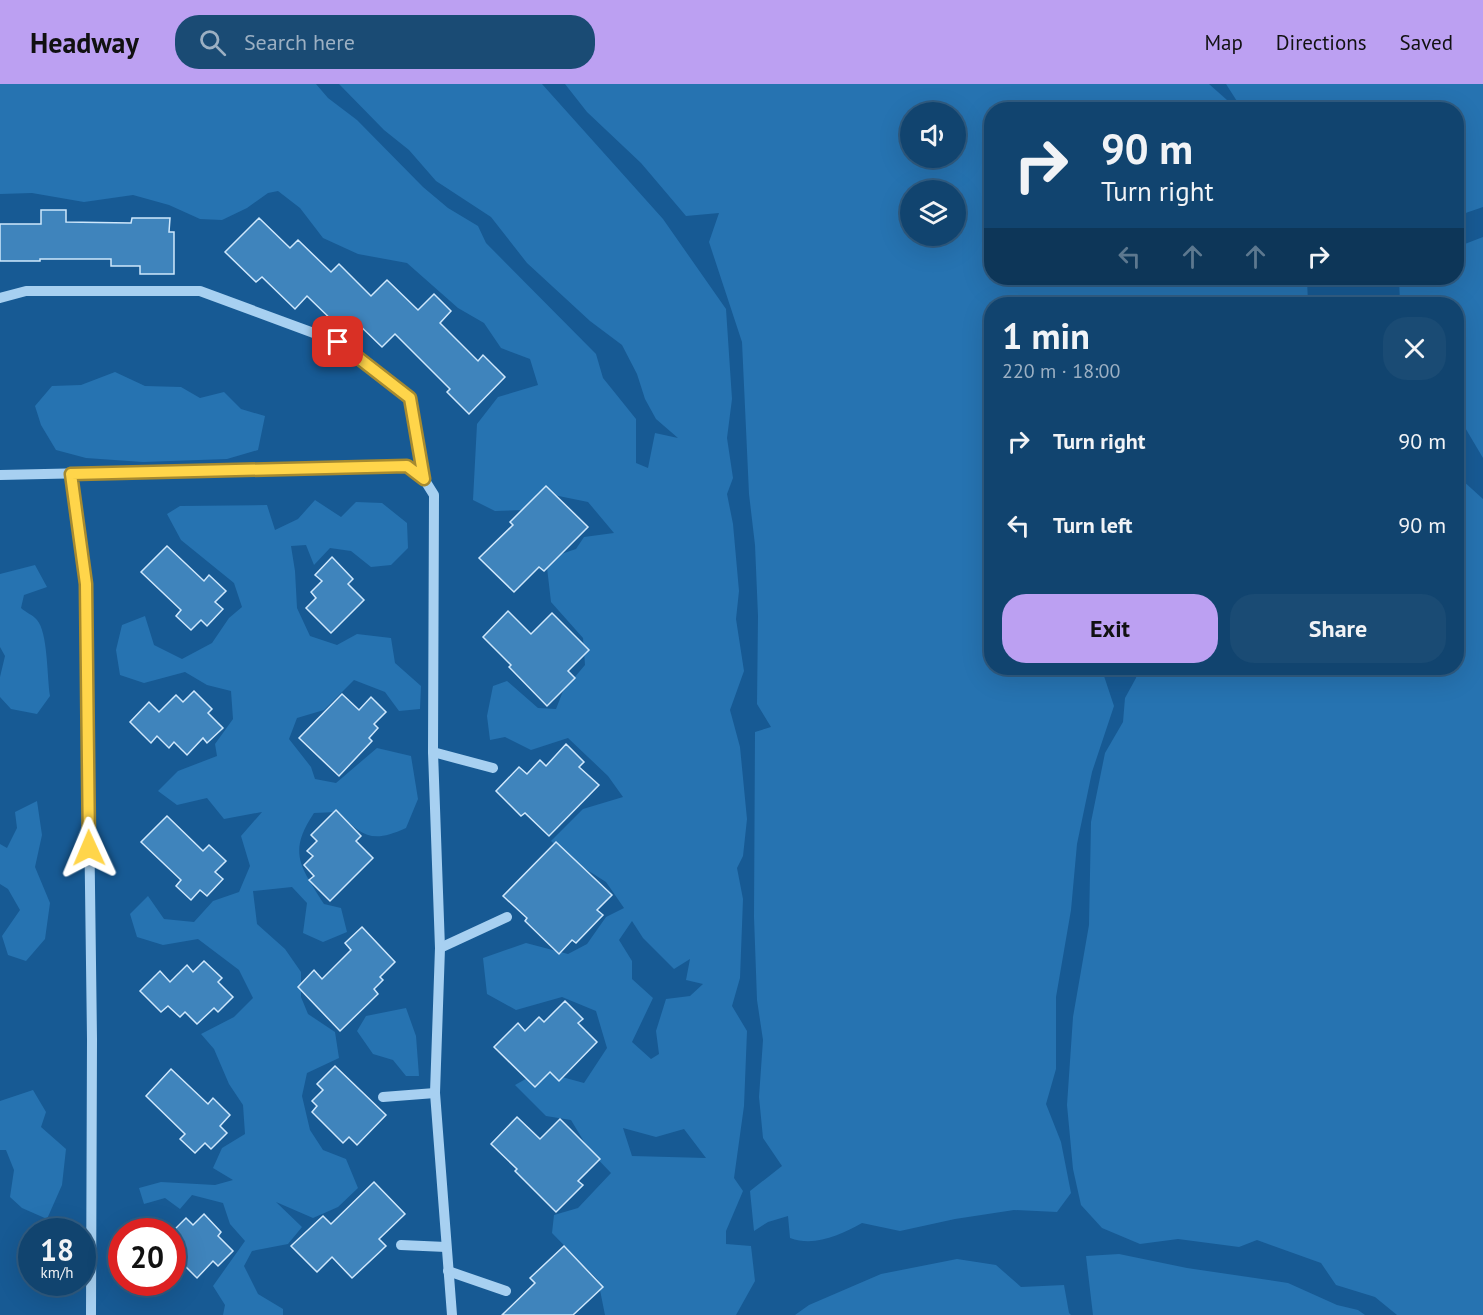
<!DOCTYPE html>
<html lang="en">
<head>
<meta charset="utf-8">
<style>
  body { margin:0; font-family:"PT Sans",sans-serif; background:#1a4b74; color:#f1f3f6; height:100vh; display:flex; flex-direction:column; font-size:22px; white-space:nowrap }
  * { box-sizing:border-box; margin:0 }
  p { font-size:20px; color:#9cb0c3 }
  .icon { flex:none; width:33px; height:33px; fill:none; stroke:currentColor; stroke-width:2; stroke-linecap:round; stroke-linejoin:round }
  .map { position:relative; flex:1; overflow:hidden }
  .sheet { position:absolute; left:984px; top:213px; width:480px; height:378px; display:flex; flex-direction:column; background:#11446f; border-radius:24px; box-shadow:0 6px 24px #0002,0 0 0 2px #305c82 }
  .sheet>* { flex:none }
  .banner { position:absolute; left:984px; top:18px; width:480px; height:183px; border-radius:24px; box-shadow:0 6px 24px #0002,0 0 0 2px #305c82; background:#11446f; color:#f1f3f6; overflow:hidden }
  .buttons { position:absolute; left:900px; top:18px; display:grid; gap:12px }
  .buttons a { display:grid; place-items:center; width:66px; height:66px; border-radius:50%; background:#11446f; box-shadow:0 6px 24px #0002,0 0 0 2px #305c82; font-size:30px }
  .speed { position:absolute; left:18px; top:1134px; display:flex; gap:12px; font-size:30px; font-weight:700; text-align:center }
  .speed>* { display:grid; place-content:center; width:78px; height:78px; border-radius:50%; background:#11446f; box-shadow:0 6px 24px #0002,0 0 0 2px #305c82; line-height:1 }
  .speed small { font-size:15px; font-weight:400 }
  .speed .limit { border:9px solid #d22; background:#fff; color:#111 }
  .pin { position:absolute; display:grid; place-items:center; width:51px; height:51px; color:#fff; margin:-26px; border-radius:12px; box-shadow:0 3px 9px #0006 }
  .me { position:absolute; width:66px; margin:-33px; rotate:359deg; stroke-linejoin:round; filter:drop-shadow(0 0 4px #0008) }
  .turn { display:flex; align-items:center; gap:21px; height:126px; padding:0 18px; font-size:27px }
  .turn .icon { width:78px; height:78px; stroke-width:2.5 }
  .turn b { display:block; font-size:42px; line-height:51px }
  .lanes { display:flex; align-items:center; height:57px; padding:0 18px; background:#0003; justify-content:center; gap:30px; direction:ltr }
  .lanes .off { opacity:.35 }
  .round { display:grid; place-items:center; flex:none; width:63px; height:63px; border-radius:24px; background:#1a4b74 }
  .summary { display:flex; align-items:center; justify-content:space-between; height:102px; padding:0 18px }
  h1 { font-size:36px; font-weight:800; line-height:45px }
  .action { display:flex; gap:12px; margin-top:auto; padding:12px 18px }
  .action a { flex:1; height:69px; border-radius:24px; background:#bca0f2; color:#111; font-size:24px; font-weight:800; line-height:69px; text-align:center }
  .action a+a { background:#1a4b74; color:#f1f3f6 }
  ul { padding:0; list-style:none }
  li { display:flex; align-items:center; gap:18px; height:84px; padding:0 18px }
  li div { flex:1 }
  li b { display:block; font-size:22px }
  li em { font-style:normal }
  header { display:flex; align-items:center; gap:36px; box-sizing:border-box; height:84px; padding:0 30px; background:#bca0f2; color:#111 }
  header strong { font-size:28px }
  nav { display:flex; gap:33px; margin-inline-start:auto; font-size:21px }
  .search { width:420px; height:54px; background:#1a4b74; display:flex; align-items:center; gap:15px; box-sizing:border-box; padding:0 21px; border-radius:24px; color:#9cb0c3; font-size:22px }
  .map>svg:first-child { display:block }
  .green { fill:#2673b1; fill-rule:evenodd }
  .building { fill:#3f84bc; stroke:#cee7fc; stroke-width:1.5 }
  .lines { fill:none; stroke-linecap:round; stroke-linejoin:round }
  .minor { stroke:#a7d0f1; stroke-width:10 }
  .route-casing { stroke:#a68a30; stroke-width:15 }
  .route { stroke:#ffd54a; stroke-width:10 }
</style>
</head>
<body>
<header>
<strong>Headway</strong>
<div class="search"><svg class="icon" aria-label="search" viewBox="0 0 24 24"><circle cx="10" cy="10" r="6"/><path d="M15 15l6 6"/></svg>Search here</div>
<nav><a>Map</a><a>Directions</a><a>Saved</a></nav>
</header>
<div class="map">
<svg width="1483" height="1231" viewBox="0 0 1483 1231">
  <rect width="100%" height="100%" fill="#175a94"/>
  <!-- green -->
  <g class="green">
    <path d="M 0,0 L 316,0 L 328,14 L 357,36 L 423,103 L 448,124 L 478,142 L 486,159 L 596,270 L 603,294 L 636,335 L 636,379 L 648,384 L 655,349 L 678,354 L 656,335 L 645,315 L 637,290 L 622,261 L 590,237 L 527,179 L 491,133 L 436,97 L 409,66 L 384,46 L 339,0 L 542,0 L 663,135 L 726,225 L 732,315 L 727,354 L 733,394 L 727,410 L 733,440 L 739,507 L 736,535 L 744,587 L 730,626 L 740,663 L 747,735 L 743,772 L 737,784 L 743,815 L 740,894 L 732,922 L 747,947 L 744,1022 L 734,1094 L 743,1107 L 726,1147 L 726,1160 L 751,1162 L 755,1197 L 736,1231 L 605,1231 L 598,1196 L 552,1149 L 554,1131 L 578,1124 L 611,1089 L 589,1066 L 571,1036 L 546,1032 L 515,1001 L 540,987 L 584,999 L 607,964 L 596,927 L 562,913 L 516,926 L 487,910 L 483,874 L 526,859 L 568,870 L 587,860 L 606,833 L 624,824 L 606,798 L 573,777 L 551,757 L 583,725 L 623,713 L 608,692 L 568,654 L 531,666 L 505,653 L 490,656 L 487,632 L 493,602 L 507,597 L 538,624 L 556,625 L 563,607 L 585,581 L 583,554 L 551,518 L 546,475 L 576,465 L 584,453 L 614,449 L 588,418 L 539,408 L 525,426 L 495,427 L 473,416 L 477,340 L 498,313 L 538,301 L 530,275 L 501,264 L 484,239 L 458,224 L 407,179 L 358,170 L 323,154 L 300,124 L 278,107 L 268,109 L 247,124 L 222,136 L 200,135 L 169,121 L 133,111 L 84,118 L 32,109 L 0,110 ZM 632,837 L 643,854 L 674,885 L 690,875 L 686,896 L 703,900 L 690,912 L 666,915 L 656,947 L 659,970 L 651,975 L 632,958 L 653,914 L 632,895 L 632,877 L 619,856 ZM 623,1044 L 656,1053 L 684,1045 L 706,1074 L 632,1072 Z"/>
    <path d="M 565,0 L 1209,0 L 1227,16 L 1232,25 L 992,26 L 992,194 L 1307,194 L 1308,220 L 992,220 L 992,584 L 1109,584 L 1104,592 L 1114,622 L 1092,688 L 1077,760 L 1071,826 L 1056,913 L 1056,985 L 1046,1020 L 1061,1058 L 1071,1109 L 1057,1128 L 1014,1126 L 955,1135 L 900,1147 L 862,1139 C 840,1151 815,1163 790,1154 L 788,1132 L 768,1138 L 754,1147 L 750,1107 L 782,1082 L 763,1054 L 759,1013 L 763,956 L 757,916 L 754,833 L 755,648 L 771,643 L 757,620 L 758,532 L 755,461 L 749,410 L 742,258 L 709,158 L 719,129 L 686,132 L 641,79 L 587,28 ZM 910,28 L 956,28 L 956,74 L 910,74 ZM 910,106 L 956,106 L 956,152 L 910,152 Z"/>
    <path d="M 1226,0 L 1483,0 L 1483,123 L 1457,132 L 1456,26 L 1242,25 Z"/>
    <path d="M 1483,153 L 1483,374 L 1457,330 L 1456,220 L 1400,220 L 1399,194 L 1456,194 L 1457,163 Z"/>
    <path d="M 115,288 L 145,302 L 181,303 L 200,314 L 224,308 L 241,325 L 265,332 L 258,366 L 227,375 L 143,378 L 86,374 L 56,366 L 41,341 L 35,322 L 52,302 L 81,301 Z"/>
    <path d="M 1457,374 L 1462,381 L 1461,395 L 1483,415 L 1483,1231 L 1397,1231 L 1375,1213 L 1336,1201 L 1321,1179 L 1257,1156 L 1239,1163 L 1178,1155 L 1140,1160 L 1102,1144 L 1081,1121 L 1073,1085 L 1067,1021 L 1073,933 L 1089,841 L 1091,738 L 1105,669 L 1123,638 L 1125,614 L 1136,594 L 1138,584 L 1456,584 Z"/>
    <path d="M 315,416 L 341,433 L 356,418 L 382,419 L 407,439 L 408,464 L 391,481 L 371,483 L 351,467 L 330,464 L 314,481 L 306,461 L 291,462 L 295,487 L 297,524 L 310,552 L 337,561 L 357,550 L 391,554 L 395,579 L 421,602 L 420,625 L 399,627 L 385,608 L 354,596 L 324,626 L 297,634 L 289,655 L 311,683 L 315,695 L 336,699 L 377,664 L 411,672 L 418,715 L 406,744 C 371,760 363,752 337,728 L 314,729 C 287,769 301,783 324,820 L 341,824 L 347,848 L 323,858 L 303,849 L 307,819 L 292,803 L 253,807 L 257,840 L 285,865 L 301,888 L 301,913 L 308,930 L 335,948 L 339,974 L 307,989 L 302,1012 L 310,1046 L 323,1066 L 346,1075 L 358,1104 L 338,1123 L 313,1134 L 276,1118 L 302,1143 L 288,1160 L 252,1167 L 244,1182 L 258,1210 L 283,1225 L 283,1231 L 223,1231 L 225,1221 L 213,1202 L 245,1157 L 230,1140 L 223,1119 L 192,1111 L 180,1125 L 165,1114 L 144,1120 L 139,1104 L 161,1098 L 215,1101 L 233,1096 L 213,1084 L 222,1064 L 245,1050 L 243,1021 L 229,1000 L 214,965 L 201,950 L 234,933 L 253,914 L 239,886 L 198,855 L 163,861 L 137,853 L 130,830 L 148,812 L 164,835 L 194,838 L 213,817 L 239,808 L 250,782 L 241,752 L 262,728 L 224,735 L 207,714 L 177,721 L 158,707 L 178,687 L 217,672 L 215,660 L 233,635 L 231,607 L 207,601 L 185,588 L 144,599 L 120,591 L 116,566 L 122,541 L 145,532 L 154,561 L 182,575 L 212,559 L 229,534 L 242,523 L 234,499 L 181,456 L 167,430 L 180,422 L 267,421 L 275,446 L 298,435 Z"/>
    <path d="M 35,481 L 47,503 L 24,511 L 21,524 C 25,528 33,531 37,536 C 48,548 47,594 50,612 L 37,630 L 11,625 L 0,613 L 0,593 L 5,572 L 0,563 L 0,490 Z"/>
    <path d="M 37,717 L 42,751 L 35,783 L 50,819 L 45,855 L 26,877 L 8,871 L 2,852 L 20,826 L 8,805 L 0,800 L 0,760 L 7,764 L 17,744 L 15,728 Z"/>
    <path d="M 406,924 L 416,952 L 419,992 L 406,992 L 393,976 L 373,970 L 357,947 L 366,932 Z"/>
    <path d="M 33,1006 L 46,1028 L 41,1043 L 66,1065 L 62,1101 L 47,1135 L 22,1124 L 10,1113 L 14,1086 L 6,1066 L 0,1066 L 0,1017 Z"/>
    <path d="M 1119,1170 L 1187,1184 L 1288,1199 L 1337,1221 L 1358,1226 L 1365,1231 L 1093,1231 L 1086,1172 Z"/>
    <path d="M 957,1175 L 996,1181 L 1021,1203 L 1064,1201 L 1069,1229 L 1071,1231 L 795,1231 L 809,1221 L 881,1190 Z"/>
  </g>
  <!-- building -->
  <g class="building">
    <path d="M 41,126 L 66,126 L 66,138 L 131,139 L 132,134 L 170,134 L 169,148 L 174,148 L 174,190 L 140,190 L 140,182 L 111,182 L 111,175 L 40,175 L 40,177 L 0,177 L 0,140 L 41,140 Z"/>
    <path d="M 259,134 L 290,164 L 298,156 L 331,188 L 339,180 L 371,212 L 387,196 L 418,226 L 434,210 L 451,227 L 440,239 L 478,277 L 483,271 L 505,293 L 469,330 L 447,308 L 450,305 L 395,250 L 382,263 L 351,233 L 340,244 L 307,212 L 295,225 L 262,193 L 256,198 L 225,168 Z"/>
    <path d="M 546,402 L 588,443 L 544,487 L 539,483 L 514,508 L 479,474 L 513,441 L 510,438 Z"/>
    <path d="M 167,462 L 204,497 L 209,491 L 226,507 L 215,518 L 223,525 L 207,542 L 201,536 L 191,546 L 176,532 L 181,526 L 141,488 Z"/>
    <path d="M 332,473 L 353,495 L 348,500 L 364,516 L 331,549 L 306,524 L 316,514 L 311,508 L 322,497 L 315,491 Z"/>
    <path d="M 508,527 L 531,550 L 552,529 L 589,566 L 568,587 L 575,594 L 547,622 L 509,583 L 511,581 L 483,553 Z"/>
    <path d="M 194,607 L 212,625 L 208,629 L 223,644 L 207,659 L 203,654 L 187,671 L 174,658 L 169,664 L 157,652 L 151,659 L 130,638 L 149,618 L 159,628 L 176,611 L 183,618 Z"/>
    <path d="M 342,610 L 359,626 L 371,613 L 386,628 L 374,640 L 378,644 L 369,654 L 372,657 L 339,692 L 299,654 Z"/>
    <path d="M 566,660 L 584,678 L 579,683 L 599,701 L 549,752 L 525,729 L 521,732 L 496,707 L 519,683 L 527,690 L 540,676 L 546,682 Z"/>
    <path d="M 336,726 L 361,752 L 356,757 L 373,774 L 330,817 L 309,796 L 314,792 L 304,781 L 313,772 L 307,767 L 317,757 L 311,751 Z"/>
    <path d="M 167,732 L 203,767 L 209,761 L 226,777 L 215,788 L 223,795 L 207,812 L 200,806 L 191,816 L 176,802 L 181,796 L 141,758 Z"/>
    <path d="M 556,758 L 612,811 L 597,826 L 603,831 L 576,859 L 572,856 L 559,870 L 525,837 L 527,834 L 503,812 Z"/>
    <path d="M 362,843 L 395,878 L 380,893 L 383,896 L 374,905 L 378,910 L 340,947 L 298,903 L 314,886 L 322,895 L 351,866 L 345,859 Z"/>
    <path d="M 204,877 L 222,894 L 218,898 L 233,913 L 218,928 L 214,924 L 197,940 L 185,928 L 180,933 L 168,922 L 161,928 L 140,907 L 160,887 L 170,898 L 187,881 L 193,888 Z"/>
    <path d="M 565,917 L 583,935 L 578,939 L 597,958 L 559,997 L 550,988 L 535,1003 L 494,963 L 518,939 L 525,947 L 539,933 L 544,938 Z"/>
    <path d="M 335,982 L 386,1031 L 357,1061 L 349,1053 L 343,1059 L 312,1028 L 317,1022 L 312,1017 L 323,1006 L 317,1000 Z"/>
    <path d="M 171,985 L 208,1020 L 213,1014 L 230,1031 L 220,1042 L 227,1049 L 211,1065 L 205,1059 L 195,1069 L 180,1055 L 185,1050 L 146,1012 Z"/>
    <path d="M 517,1033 L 540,1055 L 560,1035 L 600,1075 L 578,1097 L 583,1101 L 556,1128 L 515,1087 L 517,1085 L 491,1060 Z"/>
    <path d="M 374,1098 L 405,1130 L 379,1155 L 386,1162 L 352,1194 L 332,1173 L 317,1188 L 291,1162 L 323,1132 L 331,1140 Z"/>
    <path d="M 204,1130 L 221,1148 L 218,1152 L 233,1167 L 218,1182 L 213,1177 L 197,1194 L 185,1182 L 172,1194 L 172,1148 L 186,1134 L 193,1141 Z"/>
    <path d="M 564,1162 L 603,1203 L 573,1231 L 502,1231 L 535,1199 L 530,1194 Z"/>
  </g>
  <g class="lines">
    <!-- minor -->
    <g class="minor">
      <path d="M 0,214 L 26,207 L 200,207 L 338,258 L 410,314 L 424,395"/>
      <path d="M 71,390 L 86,500 L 92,955 L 91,1231"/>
      <path d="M 0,391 L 407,382 L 424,395 L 434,411 L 433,668 L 440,864 L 435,1009 L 452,1231"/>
      <path d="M 433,668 L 493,684"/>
      <path d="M 440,864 L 507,833"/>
      <path d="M 383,1013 L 435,1009"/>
      <path d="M 401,1161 L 446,1163"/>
      <path d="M 448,1187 L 506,1207"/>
    </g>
  </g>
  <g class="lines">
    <defs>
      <path id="route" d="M 89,764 L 86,500 L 71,390 L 407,382 L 424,395 L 410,314 L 338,258"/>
    </defs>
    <!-- route casing -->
    <use href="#route" class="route-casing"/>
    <!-- route -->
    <use href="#route" class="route"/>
  </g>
</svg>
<div class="buttons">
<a><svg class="icon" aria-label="sound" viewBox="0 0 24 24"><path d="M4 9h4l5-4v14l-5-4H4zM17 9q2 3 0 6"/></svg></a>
<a><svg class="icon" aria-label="layers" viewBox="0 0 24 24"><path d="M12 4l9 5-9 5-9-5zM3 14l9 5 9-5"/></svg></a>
</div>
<div class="speed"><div>18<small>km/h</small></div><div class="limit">20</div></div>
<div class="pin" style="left:338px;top:258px;background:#d93025"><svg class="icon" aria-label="arrive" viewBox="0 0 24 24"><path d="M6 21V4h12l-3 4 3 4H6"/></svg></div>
<svg class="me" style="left:89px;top:764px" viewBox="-20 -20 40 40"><path d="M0-17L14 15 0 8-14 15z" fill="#ffd54a" stroke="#fff" stroke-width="4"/></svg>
<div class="banner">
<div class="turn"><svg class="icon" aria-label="right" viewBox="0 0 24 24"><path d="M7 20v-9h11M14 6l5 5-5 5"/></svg><div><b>90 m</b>Turn right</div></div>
<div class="lanes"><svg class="icon off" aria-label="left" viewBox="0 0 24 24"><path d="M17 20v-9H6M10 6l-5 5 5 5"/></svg><svg class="icon off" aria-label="ahead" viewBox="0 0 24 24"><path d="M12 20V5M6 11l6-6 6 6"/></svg><svg class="icon off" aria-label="ahead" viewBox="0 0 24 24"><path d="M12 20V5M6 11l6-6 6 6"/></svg><svg class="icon" aria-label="right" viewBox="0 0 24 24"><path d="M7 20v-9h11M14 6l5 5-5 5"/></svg></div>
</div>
<section class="sheet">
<div class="summary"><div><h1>1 min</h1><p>220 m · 18:00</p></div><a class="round"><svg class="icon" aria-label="close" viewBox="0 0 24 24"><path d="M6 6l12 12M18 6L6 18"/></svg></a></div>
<ul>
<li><svg class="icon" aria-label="right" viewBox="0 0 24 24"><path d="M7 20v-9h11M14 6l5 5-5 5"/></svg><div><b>Turn right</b></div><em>90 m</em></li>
<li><svg class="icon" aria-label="left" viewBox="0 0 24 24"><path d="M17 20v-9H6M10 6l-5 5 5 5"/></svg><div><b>Turn left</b></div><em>90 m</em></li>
</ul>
<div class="action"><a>Exit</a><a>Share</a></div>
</section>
</div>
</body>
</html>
